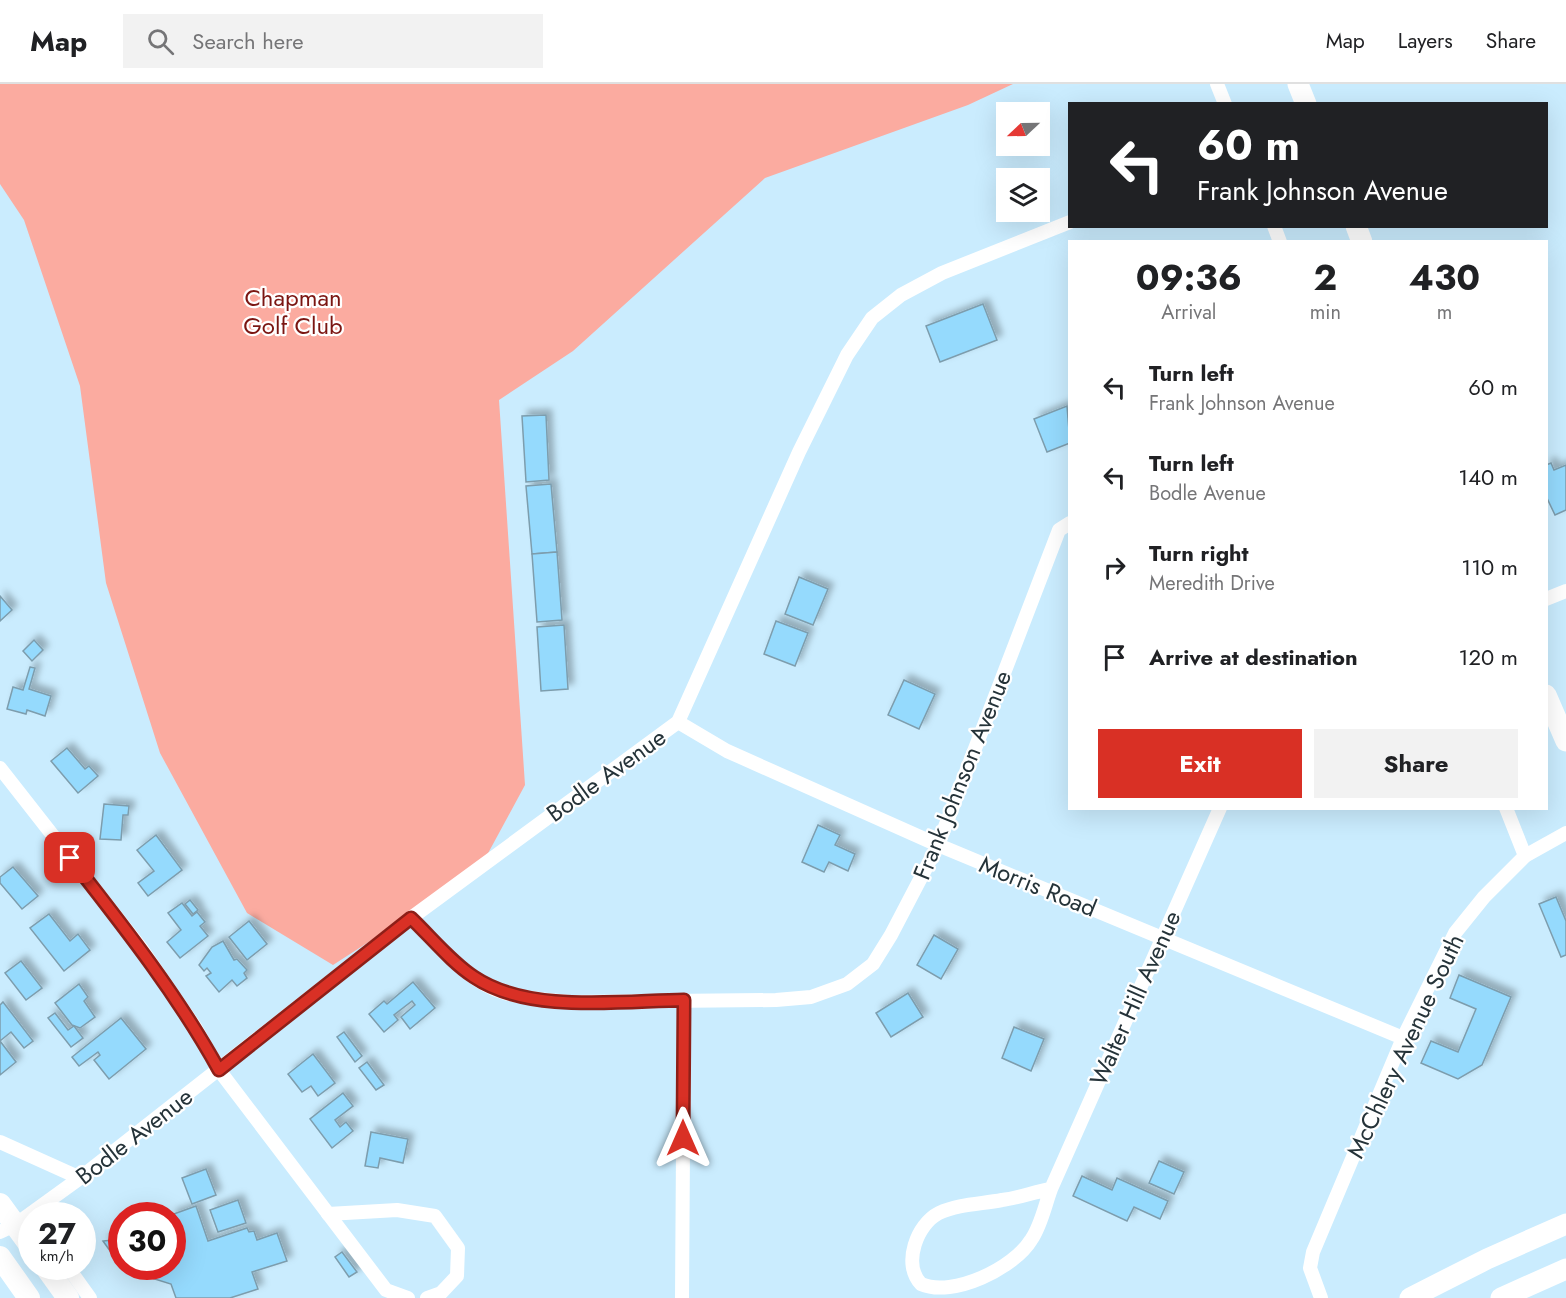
<!DOCTYPE html>
<html lang="en">
<head>
<meta charset="utf-8">
<style>
  body { margin:0; font-family:Jost,sans-serif; background:#f2f2f2; color:#202124; height:100vh; display:flex; flex-direction:column; font-size:22px; white-space:nowrap }
  * { box-sizing:border-box; margin:0 }
  p { font-size:20px; color:#757577 }
  .icon { flex:none; width:33px; height:33px; fill:none; stroke:currentColor; stroke-width:2; stroke-linecap:round; stroke-linejoin:round }
  .map { position:relative; flex:1; overflow:hidden }
  .sheet { position:absolute; left:1068px; top:156px; width:480px; height:570px; display:flex; flex-direction:column; background:#fff; border-radius:0px; box-shadow:0 6px 24px #0002 }
  .sheet>* { flex:none }
  .hud { position:absolute; left:1068px; top:18px; width:480px; height:126px; border-radius:0px; box-shadow:0 6px 24px #0002; background:#202124; color:#fff; overflow:hidden }
  .needle { width:39px; rotate:248deg }
  .tools { position:absolute; left:996px; top:18px; display:grid; gap:12px }
  .tools a { display:grid; place-items:center; width:54px; height:54px; border-radius:0px; background:#fff; box-shadow:0 6px 24px #0002; font-size:30px }
  .speed { position:absolute; left:18px; top:1118px; display:flex; gap:12px; font-size:30px; font-weight:700; text-align:center }
  .speed>* { display:grid; place-content:center; width:78px; height:78px; border-radius:50%; background:#fff; box-shadow:0 6px 24px #0002; line-height:1 }
  .speed small { font-size:15px; font-weight:400 }
  .speed .limit { border:9px solid #d22; background:#fff; color:#111 }
  .pin { position:absolute; display:grid; place-items:center; width:51px; height:51px; color:#fff; margin:-26px; border-radius:12px; box-shadow:0 3px 9px #0006 }
  .me { position:absolute; width:66px; margin:-33px; rotate:0deg; stroke-linejoin:round; filter:drop-shadow(0 0 4px #0008) }
  .turn { display:flex; align-items:center; gap:21px; height:126px; padding:0 30px; font-size:27px }
  .turn .icon { width:78px; height:78px; stroke-width:2.5 }
  .turn b { display:block; font-size:42px; line-height:51px }
  .eta { display:flex; justify-content:space-evenly; align-items:center; height:102px; text-align:center }
  .eta b { font-size:36px; font-weight:700; line-height:42px }
  .button { display:flex; gap:12px; margin-top:auto; padding:12px 30px }
  .button a { flex:1; height:69px; border-radius:0px; background:#d93025; color:#fff; font-size:24px; font-weight:700; line-height:69px; text-align:center }
  .button a+a { background:#f2f2f2; color:#202124 }
  ul { padding:0; list-style:none }
  li { display:flex; align-items:center; gap:18px; height:90px; padding:0 30px }
  li div { flex:1 }
  li b { display:block; font-size:22px }
  li em { font-style:normal }
  header { display:flex; align-items:center; gap:36px; box-sizing:border-box; height:84px; padding:0 30px; background:#fff; border-bottom:2px solid #e0e0e0 }
  header strong { font-size:28px }
  nav { display:flex; gap:33px; margin-inline-start:auto; font-size:21px }
  .search { width:420px; height:54px; background:#f2f2f2; display:flex; align-items:center; gap:15px; box-sizing:border-box; padding:0 21px; border-radius:0px; color:#757577; font-size:22px }
  .map>svg:first-child { display:block }
  .green { fill:#fbaba0 }
  .building { fill:#95dafd; stroke:#7d9dad; stroke-width:1.5; filter:url(#shadow) }
  .lines { fill:none; stroke-linecap:round; stroke-linejoin:round }
  .minor { stroke:#fff; stroke-width:14 }
  .primary { stroke:#fff; stroke-width:21 }
  .trunk { stroke:#fff; stroke-width:22 }
  .route-casing { stroke:#8d1f18; stroke-width:15 }
  .route { stroke:#d93025; stroke-width:10 }
  .labels { text-anchor:middle; dominant-baseline:central; stroke-width:4.5; stroke-linejoin:round; paint-order:stroke }
  .park-label { font-size:24px; fill:#7b1612; stroke:#fff }
  .street-label { font-size:24px; fill:#253339; stroke:#fff }
</style>
</head>
<body>
<header>
<strong>Map</strong>
<div class="search"><svg class="icon" aria-label="search" viewBox="0 0 24 24"><circle cx="10" cy="10" r="6"/><path d="M15 15l6 6"/></svg>Search here</div>
<nav><a>Map</a><a>Layers</a><a>Share</a></nav>
</header>
<div class="map">
<svg width="1566" height="1214" viewBox="0 0 1566 1214">
  <defs>
    <filter id="shadow"><feDropShadow dx="5.5" dy="-5.5" stdDeviation="3" flood-color="#0004"/></filter>
  </defs>
  <rect width="100%" height="100%" fill="#caecfe"/>
  <!-- green -->
  <path class="green" d="M 0,0 L 1013,0 L 968,21 L 765,94 L 573,267 L 499,316 L 525,701 L 486,773 L 412,830 L 333,881 L 247,829 L 160,669 L 106,499 L 80,302 L 24,136 L 0,100 Z"/>
  <!-- building -->
  <g class="building">
    <path d="M 983,220 L 997,256 L 940,278 L 926,242 Z"/>
    <path d="M 1067,322 L 1070,359 L 1047,368 L 1034,335 Z"/>
    <path d="M 546,331 L 549,396 L 526,398 L 522,332 Z"/>
    <path d="M 1551,379 L 1554,386 L 1566,381 L 1566,426 L 1555,431 L 1546,412 L 1546,381 Z"/>
    <path d="M 551,400 L 557,468 L 532,470 L 526,402 Z"/>
    <path d="M 557,468 L 562,536 L 537,538 L 532,470 Z"/>
    <path d="M 799,493 L 828,505 L 813,541 L 785,530 Z"/>
    <path d="M 0,512 L 12,526 L 0,537 Z"/>
    <path d="M 776,537 L 808,549 L 795,582 L 764,570 Z"/>
    <path d="M 564,541 L 568,605 L 541,607 L 537,543 Z"/>
    <path d="M 34,556 L 43,566 L 32,577 L 23,567 Z"/>
    <path d="M 30,583 L 35,584 L 29,605 L 51,612 L 45,632 L 27,626 L 26,630 L 7,625 L 13,603 L 23,606 Z"/>
    <path d="M 904,596 L 935,610 L 919,645 L 888,631 Z"/>
    <path d="M 67,664 L 85,685 L 89,682 L 98,692 L 78,709 L 51,677 Z"/>
    <path d="M 104,720 L 129,722 L 128,731 L 123,731 L 121,756 L 100,755 Z"/>
    <path d="M 818,741 L 840,751 L 835,761 L 855,770 L 848,787 L 829,778 L 824,788 L 802,778 Z"/>
    <path d="M 156,751 L 182,786 L 148,812 L 138,799 L 154,787 L 137,766 Z"/>
    <path d="M 13,783 L 38,812 L 22,825 L 0,799 L 0,793 Z"/>
    <path d="M 1556,813 L 1566,837 L 1566,871 L 1561,873 L 1539,820 Z"/>
    <path d="M 190,816 L 198,826 L 193,830 L 185,820 Z"/>
    <path d="M 182,819 L 192,832 L 197,828 L 205,838 L 200,842 L 208,852 L 180,874 L 167,858 L 181,846 L 168,829 Z"/>
    <path d="M 49,830 L 70,857 L 78,850 L 90,866 L 64,887 L 30,844 Z"/>
    <path d="M 249,837 L 267,860 L 247,876 L 229,853 Z"/>
    <path d="M 934,851 L 958,865 L 941,895 L 917,881 Z"/>
    <path d="M 223,857 L 234,876 L 237,875 L 247,886 L 244,889 L 247,894 L 237,902 L 232,896 L 219,908 L 206,892 L 211,889 L 207,884 L 204,887 L 199,881 L 212,863 Z"/>
    <path d="M 21,877 L 42,904 L 26,916 L 5,889 Z"/>
    <path d="M 1459,891 L 1511,913 L 1482,981 L 1458,995 L 1421,979 L 1431,957 L 1458,968 L 1476,925 L 1450,914 Z"/>
    <path d="M 413,898 L 435,924 L 410,945 L 401,933 L 415,921 L 412,917 L 394,931 L 398,936 L 384,948 L 369,930 L 384,917 L 387,920 Z"/>
    <path d="M 79,900 L 88,913 L 84,917 L 95,933 L 80,944 L 72,941 L 55,919 Z"/>
    <path d="M 908,909 L 923,933 L 891,953 L 876,929 Z"/>
    <path d="M 3,918 L 33,957 L 24,964 L 11,948 L 0,957 L 0,921 Z"/>
    <path d="M 55,929 L 68,946 L 74,942 L 83,954 L 71,963 L 48,934 Z"/>
    <path d="M 121,934 L 146,965 L 109,995 L 94,976 L 100,971 L 98,968 L 79,982 L 72,973 Z"/>
    <path d="M 1014,943 L 1044,955 L 1031,987 L 1002,974 Z"/>
    <path d="M 344,948 L 362,972 L 355,978 L 337,953 Z"/>
    <path d="M 0,957 L 16,978 L 0,991 Z"/>
    <path d="M 313,970 L 335,999 L 318,1012 L 311,1002 L 302,1008 L 288,990 Z"/>
    <path d="M 367,978 L 384,1001 L 376,1006 L 359,984 Z"/>
    <path d="M 343,1009 L 353,1022 L 335,1036 L 340,1043 L 346,1038 L 353,1047 L 332,1064 L 310,1035 Z"/>
    <path d="M 371,1048 L 408,1055 L 403,1079 L 380,1074 L 378,1084 L 365,1082 Z"/>
    <path d="M 1159,1077 L 1184,1088 L 1174,1110 L 1149,1099 Z"/>
    <path d="M 206,1085 L 216,1111 L 192,1120 L 182,1094 Z"/>
    <path d="M 1082,1092 L 1112,1106 L 1117,1094 L 1168,1117 L 1160,1135 L 1134,1123 L 1127,1137 L 1073,1112 Z"/>
    <path d="M 238,1116 L 246,1139 L 218,1148 L 210,1126 Z"/>
    <path d="M 196,1122 L 208,1157 L 247,1144 L 249,1148 L 254,1147 L 257,1156 L 277,1149 L 287,1177 L 252,1188 L 258,1205 L 230,1214 L 176,1214 L 171,1200 L 123,1185 L 103,1157 L 112,1156 L 115,1143 L 122,1138 L 122,1182 L 172,1182 L 173,1139 L 171,1131 Z"/>
    <path d="M 342,1168 L 357,1188 L 349,1193 L 335,1173 Z"/>
  </g>
  <g class="lines">
    <!-- minor -->
    <g class="minor">
      <path d="M 1217,0 L 1225,20"/>
      <path d="M 1274,142 L 1280,158"/>
      <path d="M 1546,515 L 1566,507"/>
      <path d="M 678,638 L 727,667 L 938,761 L 1403,954"/>
      <path d="M 0,684 L 141,864 L 195,943 L 219,986 L 386,1206 L 408,1214"/>
      <path d="M 1506,724 L 1525,772"/>
      <path d="M 411,834 C 437,859 468,899 505,909 C 526,915 548,916 570,918 L 776,916 L 811,913 L 847,900 L 873,880 L 891,851 L 938,761 L 1059,446 L 1070,439"/>
      <path d="M 0,1058 L 80,1094"/>
      <path d="M 1051,1105 C 1034,1108 1018,1114 1002,1116 C 981,1120 958,1120 939,1129 C 917,1140 902,1180 921,1200 C 953,1214 1014,1184 1031,1156 C 1041,1142 1045,1121 1051,1105 L 1220,724"/>
      <path d="M 328,1130 L 397,1126 L 435,1132 L 458,1164 L 457,1192 L 441,1209 L 427,1214"/>
      <path d="M 0,1148 L 15,1141 L 80,1094 L 411,834 L 678,638 L 799,368 L 847,271 L 872,234 L 901,211 L 942,189 L 1070,138"/>
      <path d="M 67,1182 L 90,1214"/>
      <path d="M 682,1214 L 684,916"/>
      <path d="M 1321,1214 L 1310,1184 L 1313,1168 L 1403,954 L 1455,849 L 1484,813 L 1525,772 L 1566,749"/>
    </g>
    <!-- primary -->
    <g class="primary">
      <path d="M 1298,0 L 1306,20"/>
      <path d="M 1356,142 L 1362,158"/>
      <path d="M 1546,611 L 1566,657"/>
      <path d="M 1410,1214 L 1487,1175 L 1566,1140"/>
      <path d="M 1501,1214 L 1566,1185"/>
    </g>
    <!-- trunk -->
    <g class="trunk">
      <path d="M 0,1120 L 32,1164"/>
      <path d="M 0,1173 L 29,1214"/>
      <path d="M 45,1182 L 68,1214"/>
    </g>
  </g>
  <g class="lines">
    <defs>
      <path id="route" d="M 70,774 C 124,843 177,910 219,986 L 411,834 C 431,853 451,878 474,893 C 529,930 620,917 684,916 L 683,1054"/>
    </defs>
    <!-- route casing -->
    <use href="#route" class="route-casing"/>
    <!-- route -->
    <use href="#route" class="route"/>
  </g>
  <g class="labels">
    <!-- park labels -->
    <g class="park-label">
      <text x="293" y="213">Chapman<tspan x="293" dy="28">Golf Club</tspan></text>
    </g>
    <!-- street labels -->
    <g class="street-label">
      <text transform="translate(606 691) rotate(-36)">Bodle Avenue</text>
      <text transform="translate(962 691) rotate(-68)">Frank Johnson Avenue</text>
      <text transform="translate(1038 802) rotate(22)">Morris Road</text>
      <text transform="translate(1135 914) rotate(-66)">Walter Hill Avenue</text>
      <text transform="translate(1405 962) rotate(-65)">McChlery Avenue South</text>
      <text transform="translate(134 1052) rotate(-38)">Bodle Avenue</text>
    </g>
  </g>
</svg>
<div class="tools">
<a><svg class="needle" viewBox="-14 -14 28 28"><path d="M0-13l5 13h-10z" fill="#e53935"/><path d="M0 13l5-13h-10z" fill="#757577"/></svg></a>
<a><svg class="icon" aria-label="layers" viewBox="0 0 24 24"><path d="M12 4l9 5-9 5-9-5zM3 14l9 5 9-5"/></svg></a>
</div>
<div class="speed"><div>27<small>km/h</small></div><div class="limit">30</div></div>
<div class="pin" style="left:70px;top:774px;background:#d93025"><svg class="icon" aria-label="arrive" viewBox="0 0 24 24"><path d="M6 21V4h12l-3 4 3 4H6"/></svg></div>
<svg class="me" style="left:683px;top:1054px" viewBox="-20 -20 40 40"><path d="M0-17L14 15 0 8-14 15z" fill="#d93025" stroke="#fff" stroke-width="4"/></svg>
<div class="hud">
<div class="turn"><svg class="icon" aria-label="left" viewBox="0 0 24 24"><path d="M17 20v-9H6M10 6l-5 5 5 5"/></svg><div><b>60 m</b>Frank Johnson Avenue</div></div>
</div>
<section class="sheet">
<div class="eta">
<div><b>09:36</b><p>Arrival</p></div>
<div><b>2</b><p>min</p></div>
<div><b>430</b><p>m</p></div>
</div>
<ul>
<li><svg class="icon" aria-label="left" viewBox="0 0 24 24"><path d="M17 20v-9H6M10 6l-5 5 5 5"/></svg><div><b>Turn left</b><p>Frank Johnson Avenue</p></div><em>60 m</em></li>
<li><svg class="icon" aria-label="left" viewBox="0 0 24 24"><path d="M17 20v-9H6M10 6l-5 5 5 5"/></svg><div><b>Turn left</b><p>Bodle Avenue</p></div><em>140 m</em></li>
<li><svg class="icon" aria-label="right" viewBox="0 0 24 24"><path d="M7 20v-9h11M14 6l5 5-5 5"/></svg><div><b>Turn right</b><p>Meredith Drive</p></div><em>110 m</em></li>
<li><svg class="icon" aria-label="arrive" viewBox="0 0 24 24"><path d="M6 21V4h12l-3 4 3 4H6"/></svg><div><b>Arrive at destination</b></div><em>120 m</em></li>
</ul>
<div class="button"><a>Exit</a><a>Share</a></div>
</section>
</div>
</body>
</html>
